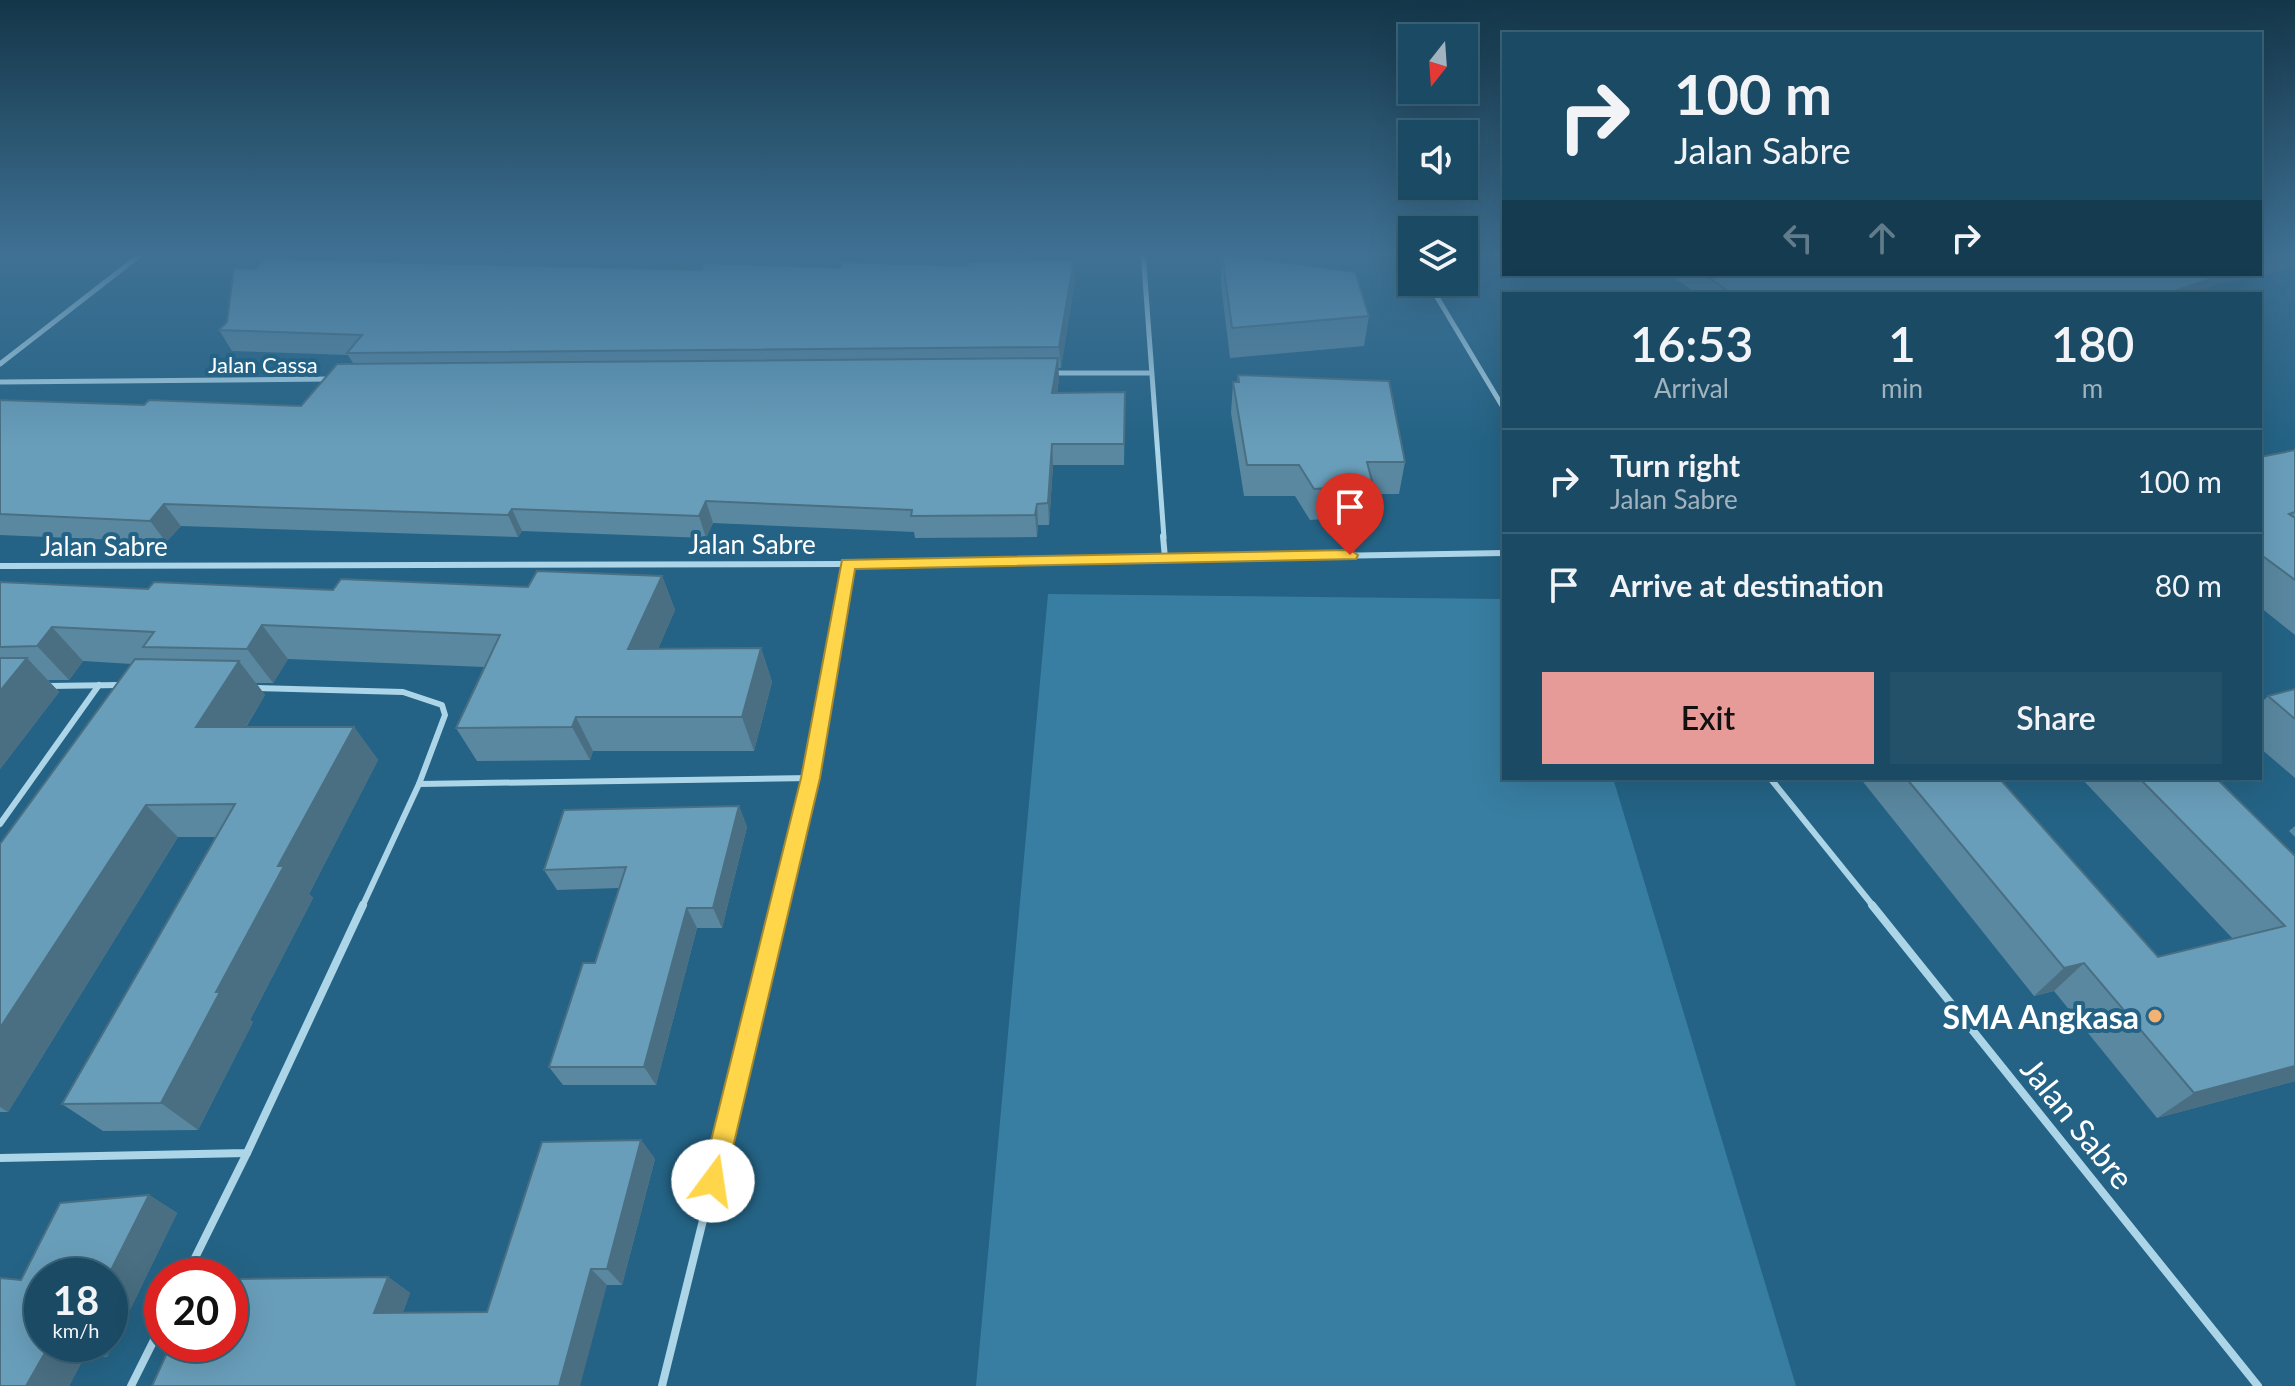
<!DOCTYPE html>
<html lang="en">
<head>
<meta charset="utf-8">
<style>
  body { margin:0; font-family:Lato,sans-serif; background:#24516a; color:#f1f3f6; height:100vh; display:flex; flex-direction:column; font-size:30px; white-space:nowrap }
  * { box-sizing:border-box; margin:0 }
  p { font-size:26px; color:#a0b3bf }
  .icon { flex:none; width:44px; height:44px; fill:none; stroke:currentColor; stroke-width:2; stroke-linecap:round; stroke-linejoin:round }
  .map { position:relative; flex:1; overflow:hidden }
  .side { position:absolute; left:1502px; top:292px; width:760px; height:488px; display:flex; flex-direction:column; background:#1b4a64; border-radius:0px; box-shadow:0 8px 32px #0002,0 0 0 2px #396278 }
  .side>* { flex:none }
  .guide { position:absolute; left:1502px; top:32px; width:760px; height:244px; border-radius:0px; box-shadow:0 8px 32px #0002,0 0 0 2px #396278; background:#1b4a64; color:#f1f3f6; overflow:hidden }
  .needle { width:52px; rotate:197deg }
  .controls { position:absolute; left:1398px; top:24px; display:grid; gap:16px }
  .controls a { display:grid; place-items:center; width:80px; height:80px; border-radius:0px; background:#1b4a64; box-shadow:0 8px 32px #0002,0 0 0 2px #396278; font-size:40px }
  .speed { position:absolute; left:24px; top:1258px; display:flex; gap:16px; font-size:40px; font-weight:700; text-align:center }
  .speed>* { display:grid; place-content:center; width:104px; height:104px; border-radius:50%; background:#1b4a64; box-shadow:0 8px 32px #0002,0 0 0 2px #396278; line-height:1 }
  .speed small { font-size:20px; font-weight:400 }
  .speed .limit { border:12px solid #d22; background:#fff; color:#111 }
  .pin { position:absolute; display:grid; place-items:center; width:68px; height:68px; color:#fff; margin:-82px -34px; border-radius:50% 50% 50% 0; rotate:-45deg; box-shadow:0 0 8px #0007 }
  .pin .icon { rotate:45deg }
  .me { position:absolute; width:88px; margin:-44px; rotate:14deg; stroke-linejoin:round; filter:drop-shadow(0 0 6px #0008) }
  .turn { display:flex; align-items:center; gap:28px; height:168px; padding:0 40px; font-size:36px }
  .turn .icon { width:104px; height:104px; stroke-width:2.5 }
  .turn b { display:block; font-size:56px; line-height:68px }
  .lanes { display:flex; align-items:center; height:76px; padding:0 40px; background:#0003; justify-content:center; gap:40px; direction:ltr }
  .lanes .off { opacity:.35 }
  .eta { display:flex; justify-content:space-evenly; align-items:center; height:136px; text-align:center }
  .eta b { font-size:48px; font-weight:600; line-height:56px }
  .cta { display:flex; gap:16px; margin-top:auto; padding:16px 40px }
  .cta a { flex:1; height:92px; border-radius:0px; background:#e69b98; color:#111; font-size:32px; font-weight:600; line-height:92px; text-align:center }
  .cta a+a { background:#24516a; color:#f1f3f6 }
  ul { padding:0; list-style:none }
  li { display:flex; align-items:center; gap:24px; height:104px; padding:0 40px; border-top:2px solid #396278 }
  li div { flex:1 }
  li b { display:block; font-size:30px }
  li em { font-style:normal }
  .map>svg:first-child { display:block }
  .green { fill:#387ea2 }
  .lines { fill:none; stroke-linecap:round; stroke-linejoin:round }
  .lane-far2 { stroke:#add5e8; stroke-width:5 }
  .lane-far1 { stroke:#add5e8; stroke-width:6 }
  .lane { stroke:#add5e8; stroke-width:8 }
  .wall { fill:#5a88a0; fill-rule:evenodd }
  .shaded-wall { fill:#4a6f82 }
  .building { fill:#699eba; stroke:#4a6f82; stroke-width:2 }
  .route { fill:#ffd54a; stroke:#a68a30; stroke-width:2 }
  .poi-dot { fill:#f3b271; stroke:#246385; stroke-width:3 }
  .labels { text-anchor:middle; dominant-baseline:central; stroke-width:8; stroke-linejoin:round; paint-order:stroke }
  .far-street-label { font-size:22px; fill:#fff; stroke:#246385 }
  .street-label { font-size:26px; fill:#fff; stroke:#246385 }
  .near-poi-label { font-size:32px; font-weight:bold; fill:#fff; stroke:#246385; text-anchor:end }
  .near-street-label { font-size:32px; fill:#fff; stroke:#246385 }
</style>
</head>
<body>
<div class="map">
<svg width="2295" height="1386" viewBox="0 0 2295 1386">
  <rect width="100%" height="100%" fill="#246385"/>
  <!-- green -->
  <path class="green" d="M 1048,594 L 1504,599 L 1504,778 L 1613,778 L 1796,1386 L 976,1386 Z"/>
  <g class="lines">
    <!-- lane-far2 -->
    <g class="lane-far2">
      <path d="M 357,252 L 376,252"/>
      <path d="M 1143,252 L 1164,538"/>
      <path d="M 1410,252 L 1412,256"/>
      <path d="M 1428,282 L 1504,409"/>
      <path d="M 0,364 L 144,252"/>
      <path d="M 1053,373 L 1149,373"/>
      <path d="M 0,382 L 330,379"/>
    </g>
    <!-- lane-far1 -->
    <g class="lane-far1">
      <path d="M 1163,536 L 1165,558"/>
      <path d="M 0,566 L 847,564 L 1504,553"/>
      <path d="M 48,686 L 120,685"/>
      <path d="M 256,688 L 403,692 L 442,705 L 445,715 L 419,784"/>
      <path d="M 1770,778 L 1874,907"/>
      <path d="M 0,824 L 99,685"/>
      <path d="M 362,907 L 419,784 L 810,778"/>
      <path d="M 781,907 L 810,778 L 847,564"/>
    </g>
    <!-- lane -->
    <g class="lane">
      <path d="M 1872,905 L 2258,1386"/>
      <path d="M 0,1158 L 247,1153 L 363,905"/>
      <path d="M 186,1276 L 247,1153"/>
      <path d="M 131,1386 L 162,1324"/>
      <path d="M 662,1386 L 781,905"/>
    </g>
  </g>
  <!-- wall -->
  <g class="wall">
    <path d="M 1222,254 L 1369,316 L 1364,346 L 1230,358 L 1221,284 Z"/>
    <path d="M 1673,274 L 2260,274 L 2209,286 L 2204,294 L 1697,294 L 1672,276 Z"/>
    <path d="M 1075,280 L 1061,368 L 1058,368 L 1059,379 L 1057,393 L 1125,392 L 1124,465 L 1053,465 L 1049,525 L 1038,525 L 1037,537 L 915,538 L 914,532 L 713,523 L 706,538 L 522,531 L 518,537 L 181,526 L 166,542 L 0,535 L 0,400 L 144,405 L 301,406 L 353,363 L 348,355 L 232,351 L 219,330 Z"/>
    <path d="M 1238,375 L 1405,462 L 1399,494 L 1372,494 L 1368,516 L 1310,520 L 1295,496 L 1244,496 L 1231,413 L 1233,382 L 1237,382 Z"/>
    <path d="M 2295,450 L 2295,635 L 2260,607 L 2260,457 Z"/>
    <path d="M 662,576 L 675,610 L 658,649 L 761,648 L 772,682 L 754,751 L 593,751 L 590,760 L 477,761 L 456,728 L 484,667 L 288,659 L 273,683 L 256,683 L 265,695 L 246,727 L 354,727 L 378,760 L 309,894 L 313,898 L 250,1020 L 253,1022 L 198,1130 L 103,1131 L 62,1104 L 217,837 L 178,837 L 8,1112 L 0,1112 L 0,844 L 132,664 L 83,661 L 69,680 L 48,680 L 59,692 L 0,769 L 0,582 L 148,589 L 333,590 L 528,587 Z"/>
    <path d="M 2295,689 L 2295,778 L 2260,748 L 2260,704 L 2268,696 Z"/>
    <path d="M 1860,778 L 1999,778 L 2158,957 L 2233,939 L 2082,779 L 2083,778 L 2216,778 L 2295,856 L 2295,1081 L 2157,1118 L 2054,991 L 2034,996 Z"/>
    <path d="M 739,806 L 747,827 L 722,928 L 697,928 L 656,1085 L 563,1085 L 549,1067 L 595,963 L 619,888 L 557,890 L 544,870 Z"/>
    <path d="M 2295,826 L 2295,837 L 2289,831 Z"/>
    <path d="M 641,1140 L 655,1159 L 622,1285 L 607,1285 L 152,1386 L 388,1277 L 410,1293 L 403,1312 L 487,1312 Z"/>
    <path d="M 149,1195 L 177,1213 L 107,1357 L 86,1354 L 69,1386 L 0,1386 ZM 110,1276 L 110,1344 L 42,1344 Z"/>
  </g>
  <!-- shaded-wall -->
  <g class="shaded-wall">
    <path d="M 2290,252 L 2295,252 L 2295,268 L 2209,286 L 2204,294 L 2165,294 L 2198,274 L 2260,274 L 2260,258 Z"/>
    <path d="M 1074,260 L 1075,280 L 1061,368 L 1059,347 Z"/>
    <path d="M 1058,358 L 1059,379 L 1054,414 L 1052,393 Z"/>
    <path d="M 1052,444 L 1053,465 L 1049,525 L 1048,503 Z"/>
    <path d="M 706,501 L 713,523 L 706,538 L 699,516 Z"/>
    <path d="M 164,504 L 181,526 L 166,542 L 150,521 Z"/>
    <path d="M 1037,504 L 1038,525 L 1037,537 L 1035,515 Z"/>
    <path d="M 512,509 L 522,531 L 518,537 L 508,515 Z"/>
    <path d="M 662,576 L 675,610 L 643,684 L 628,649 Z"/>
    <path d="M 262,625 L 288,659 L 273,683 L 247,649 Z"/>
    <path d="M 52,627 L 83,661 L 69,680 L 37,646 Z"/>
    <path d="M 761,648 L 772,682 L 754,751 L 742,717 Z"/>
    <path d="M 27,658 L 59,692 L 0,769 L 0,691 Z"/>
    <path d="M 239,661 L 265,695 L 225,760 L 196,727 Z"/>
    <path d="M 576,717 L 593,751 L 590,760 L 572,727 Z"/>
    <path d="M 354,727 L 378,760 L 309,894 L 313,898 L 250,1020 L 253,1022 L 198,1130 L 161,1103 L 278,866 Z"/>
    <path d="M 146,805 L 178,837 L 8,1112 L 0,1107 L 0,1028 Z"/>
    <path d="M 739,806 L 747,827 L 722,928 L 713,908 Z"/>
    <path d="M 687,908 L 697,928 L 656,1085 L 644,1067 Z"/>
    <path d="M 2084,963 L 2054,991 L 2034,996 L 2064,968 Z"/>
    <path d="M 2295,1066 L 2295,1081 L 2157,1118 L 2194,1093 Z"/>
    <path d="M 641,1140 L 655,1159 L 622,1285 L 607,1269 Z"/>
    <path d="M 149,1195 L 177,1213 L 107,1357 L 79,1344 L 110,1344 L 110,1276 L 108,1276 Z"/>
    <path d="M 591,1269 L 607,1285 L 580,1386 L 559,1386 Z"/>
    <path d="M 388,1277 L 410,1293 L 397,1328 L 374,1313 Z"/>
    <path d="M 50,1344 L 64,1344 L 86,1354 L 69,1386 L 26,1386 Z"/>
  </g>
  <!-- building -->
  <g class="building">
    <path d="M 2260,252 L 2290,252 L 2260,258 Z"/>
    <path d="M 1222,254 L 1355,272 L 1369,316 L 1232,328 Z"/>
    <path d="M 265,259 L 701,270 L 705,263 L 840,268 L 842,262 L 968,266 L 968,262 L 1074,260 L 1059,347 L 347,353 L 362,335 L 219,330 L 227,322 L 234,268 L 255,269 Z"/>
    <path d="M 1704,274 L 2206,274 L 2214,278 L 2165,294 L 1732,294 Z"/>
    <path d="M 1058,358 L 1052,393 L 1125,392 L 1124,444 L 1052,444 L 1048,503 L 1037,504 L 1035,515 L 911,516 L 912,510 L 706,501 L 699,516 L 512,509 L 508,515 L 164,504 L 150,521 L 0,514 L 0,400 L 144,405 L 149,400 L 301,406 L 337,364 Z"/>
    <path d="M 1238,375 L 1389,381 L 1405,462 L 1367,462 L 1373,485 L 1314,489 L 1299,465 L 1247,465 L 1233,382 L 1239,382 Z"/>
    <path d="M 2295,450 L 2295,512 L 2289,514 L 2295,518 L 2295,580 L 2260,554 L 2260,457 Z"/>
    <path d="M 537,571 L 662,576 L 628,649 L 761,648 L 742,717 L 576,717 L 572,727 L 456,728 L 500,635 L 262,625 L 247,649 L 143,647 L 154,632 L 52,627 L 37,646 L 0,647 L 0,582 L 148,589 L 154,582 L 333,590 L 341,579 L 528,587 Z"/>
    <path d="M 0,658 L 27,658 L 0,691 Z"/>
    <path d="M 135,659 L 239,661 L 196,727 L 354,727 L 278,866 L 284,866 L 216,992 L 220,992 L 161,1103 L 62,1104 L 235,804 L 146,805 L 0,1028 L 0,844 Z"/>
    <path d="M 2295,689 L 2295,719 L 2268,696 Z"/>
    <path d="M 1906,778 L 1999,778 L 2158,957 L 2285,926 L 2139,778 L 2216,778 L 2295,856 L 2295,1066 L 2194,1093 L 2084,963 L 2064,968 Z"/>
    <path d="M 739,806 L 713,908 L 687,908 L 644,1067 L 549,1067 L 583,963 L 595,963 L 626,867 L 544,870 L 564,810 Z"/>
    <path d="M 641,1140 L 607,1269 L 591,1269 L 559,1386 L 152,1386 L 171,1344 L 230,1344 L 230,1279 L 388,1277 L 374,1313 L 487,1312 L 542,1142 Z"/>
    <path d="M 149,1195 L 108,1276 L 42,1276 L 42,1344 L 50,1344 L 26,1386 L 0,1386 L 0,1278 L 21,1280 L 60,1203 Z"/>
  </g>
  <!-- sky -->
  <linearGradient id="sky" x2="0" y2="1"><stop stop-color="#143649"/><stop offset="0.57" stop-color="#3f7194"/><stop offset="1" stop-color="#3f7194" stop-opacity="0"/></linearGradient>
  <rect width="2295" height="446" fill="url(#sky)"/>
  <!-- route -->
  <path class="route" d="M 1350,550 L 1358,555 L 1356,559 L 855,569 L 820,778 L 725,1181 L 722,1189 L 713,1193 L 705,1189 L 701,1181 L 801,778 L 842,560 Z"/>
  <!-- markers -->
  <circle class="poi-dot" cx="2155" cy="1016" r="8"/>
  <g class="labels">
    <!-- far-street labels -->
    <g class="far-street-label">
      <text x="263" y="364">Jalan Cassa</text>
    </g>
    <!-- street labels -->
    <g class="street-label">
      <text x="752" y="544">Jalan Sabre</text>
      <text x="104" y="546">Jalan Sabre</text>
    </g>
    <!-- near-poi labels -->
    <g class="near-poi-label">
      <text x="2139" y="1016">SMA Angkasa</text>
    </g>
    <!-- near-street labels -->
    <g class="near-street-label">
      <text transform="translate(2078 1123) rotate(51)">Jalan Sabre</text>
    </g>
  </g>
</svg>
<div class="controls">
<a><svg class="needle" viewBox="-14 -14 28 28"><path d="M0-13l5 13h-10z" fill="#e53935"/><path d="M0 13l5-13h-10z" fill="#a0b3bf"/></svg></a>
<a><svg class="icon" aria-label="sound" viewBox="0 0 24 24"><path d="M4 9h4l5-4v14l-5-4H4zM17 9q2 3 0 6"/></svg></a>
<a><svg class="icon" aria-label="layers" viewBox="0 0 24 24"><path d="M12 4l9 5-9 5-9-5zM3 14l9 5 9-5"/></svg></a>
</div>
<div class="speed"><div>18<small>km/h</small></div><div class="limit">20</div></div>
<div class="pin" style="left:1350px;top:555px;background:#d93025"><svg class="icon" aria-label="arrive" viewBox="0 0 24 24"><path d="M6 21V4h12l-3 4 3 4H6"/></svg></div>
<svg class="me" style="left:713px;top:1181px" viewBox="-20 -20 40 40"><circle r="19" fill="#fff"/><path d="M0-13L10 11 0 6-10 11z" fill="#ffd54a"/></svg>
<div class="guide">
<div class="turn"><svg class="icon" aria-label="right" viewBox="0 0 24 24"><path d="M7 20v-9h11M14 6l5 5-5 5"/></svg><div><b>100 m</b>Jalan Sabre</div></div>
<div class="lanes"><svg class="icon off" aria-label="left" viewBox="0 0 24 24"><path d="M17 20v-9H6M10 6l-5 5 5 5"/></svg><svg class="icon off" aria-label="ahead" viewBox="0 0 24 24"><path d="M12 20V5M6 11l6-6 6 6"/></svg><svg class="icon" aria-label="right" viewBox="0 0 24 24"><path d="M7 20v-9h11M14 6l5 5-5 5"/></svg></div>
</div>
<section class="side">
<div class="eta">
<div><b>16:53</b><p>Arrival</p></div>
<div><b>1</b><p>min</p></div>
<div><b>180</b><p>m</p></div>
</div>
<ul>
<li><svg class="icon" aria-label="right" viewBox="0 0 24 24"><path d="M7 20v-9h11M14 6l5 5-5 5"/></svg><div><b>Turn right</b><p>Jalan Sabre</p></div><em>100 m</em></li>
<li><svg class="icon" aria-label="arrive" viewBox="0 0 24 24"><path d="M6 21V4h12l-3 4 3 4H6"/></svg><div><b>Arrive at destination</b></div><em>80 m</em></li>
</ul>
<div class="cta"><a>Exit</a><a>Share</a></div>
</section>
</div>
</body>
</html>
